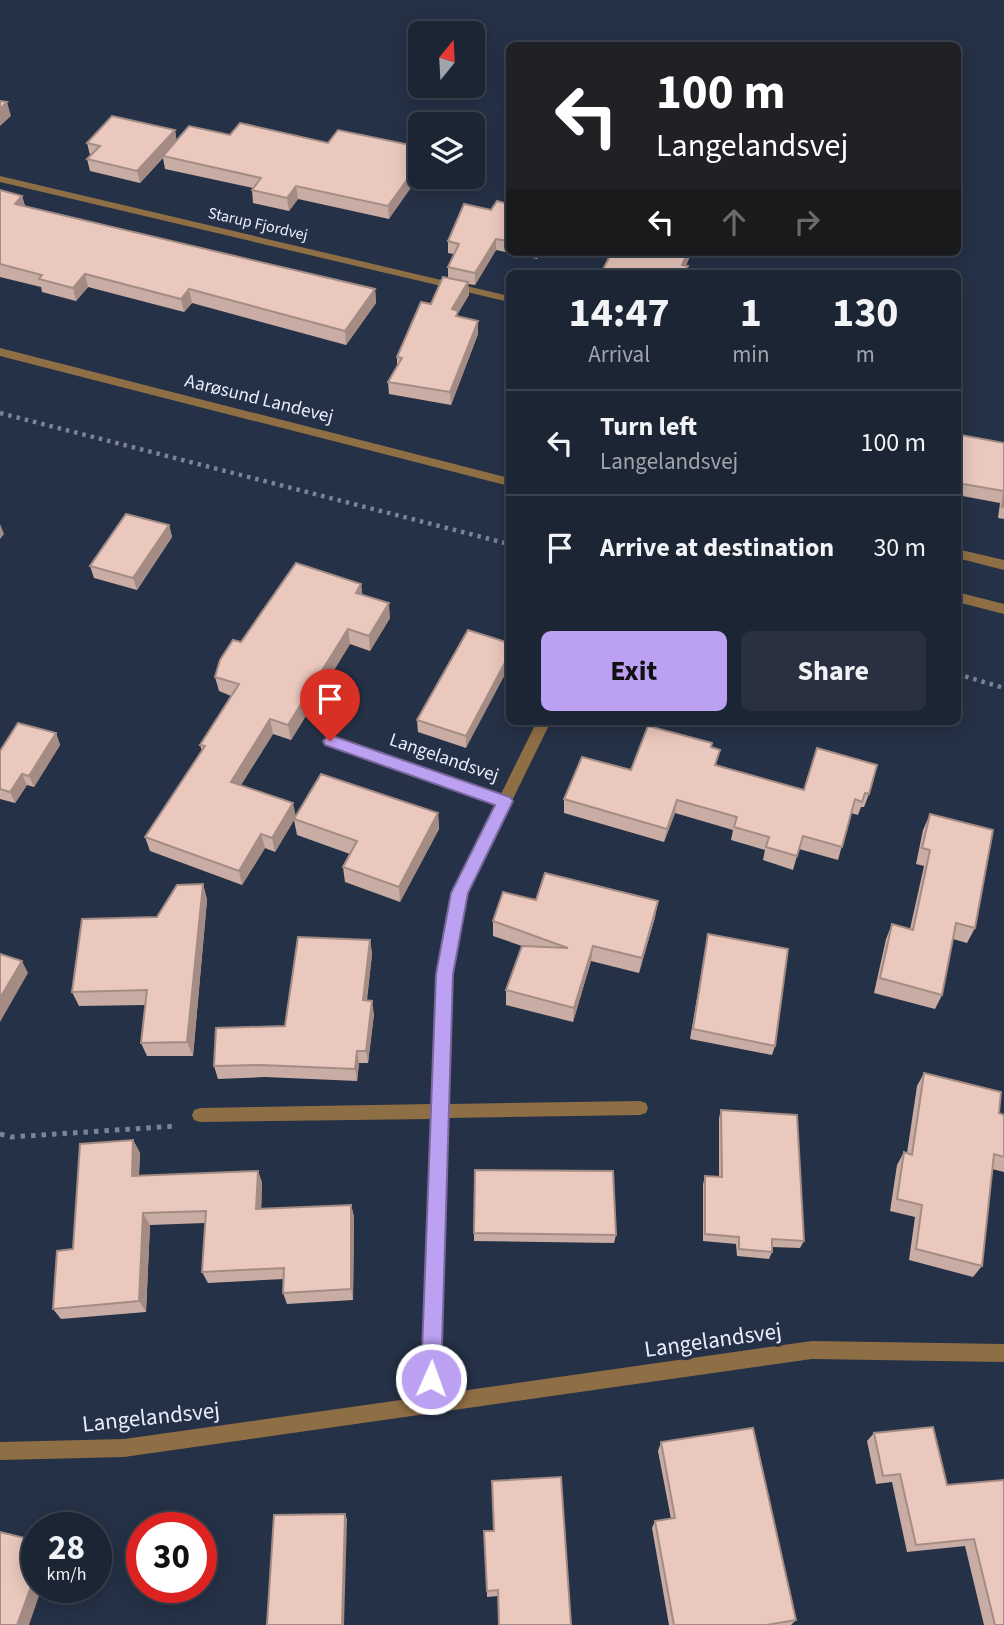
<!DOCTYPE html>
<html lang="en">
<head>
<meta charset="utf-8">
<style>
  body { margin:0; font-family:"Source Sans 3",sans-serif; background:#293140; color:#f1f3f6; height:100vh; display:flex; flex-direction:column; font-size:26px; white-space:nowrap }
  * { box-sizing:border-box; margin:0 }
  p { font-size:23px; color:#a0a5ac }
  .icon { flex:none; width:38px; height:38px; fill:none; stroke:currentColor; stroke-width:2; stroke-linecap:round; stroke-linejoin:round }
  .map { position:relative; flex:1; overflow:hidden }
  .sheet { position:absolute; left:506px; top:270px; width:455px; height:455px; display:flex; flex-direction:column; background:#1c2534; border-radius:10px; box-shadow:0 4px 18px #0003,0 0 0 2px #3a424f }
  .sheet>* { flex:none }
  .banner { position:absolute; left:506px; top:42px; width:455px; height:214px; border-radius:10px; box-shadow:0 4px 18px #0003,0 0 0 2px #3a424f; background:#202124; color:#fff; overflow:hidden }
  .needle { width:46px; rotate:18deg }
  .tools { position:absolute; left:408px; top:21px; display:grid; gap:14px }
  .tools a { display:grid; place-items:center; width:77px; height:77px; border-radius:10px; background:#1c2534; box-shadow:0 4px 18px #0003,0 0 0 2px #3a424f; font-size:35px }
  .speed { position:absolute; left:21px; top:1512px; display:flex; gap:14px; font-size:35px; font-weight:700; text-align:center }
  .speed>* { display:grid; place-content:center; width:91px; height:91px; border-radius:50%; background:#1c2534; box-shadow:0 4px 18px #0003,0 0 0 2px #3a424f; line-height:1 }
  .speed small { font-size:18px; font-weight:400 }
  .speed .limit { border:10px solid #d22; background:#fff; color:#111 }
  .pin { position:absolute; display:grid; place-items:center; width:60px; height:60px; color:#fff; margin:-72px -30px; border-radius:50% 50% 50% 0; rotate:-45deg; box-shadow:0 0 7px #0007 }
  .pin .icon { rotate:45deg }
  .me { position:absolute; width:77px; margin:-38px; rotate:2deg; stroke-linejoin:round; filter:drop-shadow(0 0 5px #0008) }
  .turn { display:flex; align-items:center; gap:24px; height:147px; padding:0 35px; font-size:32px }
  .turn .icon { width:91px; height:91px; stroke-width:2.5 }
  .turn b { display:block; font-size:49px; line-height:60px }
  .lanes { display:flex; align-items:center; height:66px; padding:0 35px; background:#0003; justify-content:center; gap:35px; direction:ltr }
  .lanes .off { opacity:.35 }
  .eta { display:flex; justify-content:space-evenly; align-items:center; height:119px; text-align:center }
  .eta b { font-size:42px; font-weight:700; line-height:49px }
  .primary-button { display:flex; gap:14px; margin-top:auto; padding:14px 35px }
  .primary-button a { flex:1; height:80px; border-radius:10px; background:#bca0f2; color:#111; font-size:28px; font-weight:700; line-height:80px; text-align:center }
  .primary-button a+a { background:#293140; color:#f1f3f6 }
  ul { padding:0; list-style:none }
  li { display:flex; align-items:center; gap:21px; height:105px; padding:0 35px; border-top:2px solid #3a424f }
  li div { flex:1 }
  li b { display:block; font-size:26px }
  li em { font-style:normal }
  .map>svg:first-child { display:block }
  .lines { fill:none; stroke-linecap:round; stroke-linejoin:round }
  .path-far1 { stroke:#7a8496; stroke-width:4.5; stroke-dasharray:3.5 5; stroke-linecap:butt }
  .path { stroke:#7a8496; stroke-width:5; stroke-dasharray:4.5 6; stroke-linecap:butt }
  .minor { fill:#8e6e45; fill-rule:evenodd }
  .tertiary { fill:#8e6e45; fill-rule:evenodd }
  .wall { fill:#c9aca3 }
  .shaded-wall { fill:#a48c84 }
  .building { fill:#eac8bd; stroke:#a48c84; stroke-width:2 }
  .route { fill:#bca0f2; stroke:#7a689d; stroke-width:2 }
  .labels { text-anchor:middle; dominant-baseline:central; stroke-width:7; stroke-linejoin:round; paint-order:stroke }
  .far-street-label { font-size:16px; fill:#e6eefc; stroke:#253146 }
  .street-label { font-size:19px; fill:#e6eefc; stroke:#253146 }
  .near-street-label { font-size:23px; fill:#e6eefc; stroke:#253146 }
</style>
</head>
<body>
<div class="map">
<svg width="1004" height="1625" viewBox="0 0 1004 1625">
  <rect width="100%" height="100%" fill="#253146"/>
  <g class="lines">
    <!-- path-far1 -->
    <g class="path-far1">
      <path d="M 0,413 L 509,544"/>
      <path d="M 957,674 L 1004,688"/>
    </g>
    <!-- path -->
    <path class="path" d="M 0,1134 L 11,1137 L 177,1126"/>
    <!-- minor -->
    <g class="minor">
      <path d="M 0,176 L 509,296 L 509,302 L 0,182 Z"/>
      <path d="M 957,549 L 1004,560 L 1004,570 L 957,558 Z"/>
      <path d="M 537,721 L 551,721 L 467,893 L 452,974 L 448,1104 L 640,1101 L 646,1103 L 648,1108 L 646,1113 L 640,1115 L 448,1118 L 440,1394 L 812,1341 L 1004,1344 L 1004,1362 L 812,1359 L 124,1457 L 0,1460 L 0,1442 L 124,1439 L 422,1397 L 432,1119 L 200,1122 L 194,1120 L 192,1115 L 194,1110 L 200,1108 L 432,1104 L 436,974 L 453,893 L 497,804 L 325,745 L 323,741 L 330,736 L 501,794 Z"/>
    </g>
    <!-- tertiary -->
    <g class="tertiary">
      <path d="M 0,348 L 509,478 L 509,486 L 0,356 Z"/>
      <path d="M 957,592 L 1004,604 L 1004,614 L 957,602 Z"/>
    </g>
  </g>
  <!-- wall -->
  <g class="wall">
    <path d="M 175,130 L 176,140 L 230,135 L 328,143 L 420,147 L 389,219 L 298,199 L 289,211 L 253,203 L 252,190 L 253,188 L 165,169 L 163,158 L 140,183 L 90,171 L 87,159 L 91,155 L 90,155 L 87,143 Z"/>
    <path d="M 0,190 L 22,196 L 25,206 L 375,289 L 376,303 L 346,345 L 192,303 L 184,312 L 88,287 L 76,301 L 42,292 L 41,287 L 0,277 Z"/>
    <path d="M 509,204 L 509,252 L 541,252 L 537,259 L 496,250 L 475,285 L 468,284 L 469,295 L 458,313 L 458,316 L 478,321 L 478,334 L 451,405 L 389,394 L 388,382 L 397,366 L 397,357 L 448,278 L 448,267 L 454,254 L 448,253 L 448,241 L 491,210 Z"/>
    <path d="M 961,435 L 1004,443 L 1004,519 L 998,518 L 1000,503 L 957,495 L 957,447 Z"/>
    <path d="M 169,525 L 172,537 L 137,590 L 94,578 L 90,566 Z"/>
    <path d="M 361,584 L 362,595 L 390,618 L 370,651 L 350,644 L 291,740 L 273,734 L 241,785 L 296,817 L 438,813 L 439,829 L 400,902 L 345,882 L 343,867 L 350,854 L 297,835 L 294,820 L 275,852 L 265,848 L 242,885 L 150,851 L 145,837 L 202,751 L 200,745 L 231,696 L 219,691 L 215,677 L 241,642 Z"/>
    <path d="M 468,630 L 466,748 L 418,732 L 417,720 Z"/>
    <path d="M 56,733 L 60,745 L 34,787 L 27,785 L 15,803 L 0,799 L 0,751 Z"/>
    <path d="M 711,747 L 717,766 L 804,790 L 817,748 L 869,794 L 864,807 L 861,807 L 858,815 L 851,813 L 838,860 L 799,849 L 793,870 L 763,860 L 765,850 L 731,840 L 733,830 L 675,813 L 664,842 L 564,813 L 564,799 L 631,770 Z"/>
    <path d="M 930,814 L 975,928 L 967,943 L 953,939 L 942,995 L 935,1009 L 874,993 L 886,939 L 892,924 L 910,929 L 924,866 L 916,864 L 923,830 Z"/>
    <path d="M 203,884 L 207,900 L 193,1056 L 147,1056 L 141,1043 L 145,1005 L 79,1006 L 72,992 L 157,917 Z"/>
    <path d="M 536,900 L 658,901 L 655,917 L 639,973 L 591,961 L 573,1022 L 506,1005 L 506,990 L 522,946 L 493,936 L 493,921 Z"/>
    <path d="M 708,934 L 775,1046 L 772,1055 L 690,1039 Z"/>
    <path d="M 370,940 L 372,954 L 367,1000 L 374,1014 L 368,1063 L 359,1063 L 357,1081 L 265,1077 L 218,1079 L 214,1066 L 285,1026 Z"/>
    <path d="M 924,1073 L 999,1113 L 1004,1115 L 1004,1172 L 992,1169 L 982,1266 L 973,1277 L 909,1260 L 915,1217 L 890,1211 L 897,1165 L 904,1152 L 907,1153 L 917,1086 Z"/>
    <path d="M 721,1110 L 804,1241 L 800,1248 L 772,1247 L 772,1252 L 769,1259 L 737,1256 L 736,1244 L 703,1241 L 703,1184 L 705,1176 L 719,1177 L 719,1118 Z"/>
    <path d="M 133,1140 L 140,1153 L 139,1176 L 258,1171 L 262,1183 L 261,1209 L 351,1205 L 354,1217 L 353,1300 L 287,1304 L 283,1293 L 284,1279 L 208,1283 L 202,1272 L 205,1223 L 150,1225 L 146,1312 L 61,1319 L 53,1309 L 73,1249 Z"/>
    <path d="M 474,1233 L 616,1235 L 614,1243 L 474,1241 Z"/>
    <path d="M 874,1433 L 947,1485 L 1004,1480 L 1004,1625 L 984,1625 L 965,1546 L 907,1552 L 892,1482 L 876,1484 L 867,1441 Z"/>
    <path d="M 661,1442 L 796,1620 L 791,1625 L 669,1625 L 652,1528 L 655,1521 L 671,1519 L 658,1451 Z"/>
    <path d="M 494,1531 L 498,1596 L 487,1597 L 487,1591 Z"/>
  </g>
  <!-- shaded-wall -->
  <g class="shaded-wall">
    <path d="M 7,102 L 11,116 L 0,126 L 0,109 Z"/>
    <path d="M 175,130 L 177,142 L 163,156 L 163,158 L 140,183 L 137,171 Z"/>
    <path d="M 420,162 L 420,175 L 389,219 L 388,206 Z"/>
    <path d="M 296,186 L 298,199 L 289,211 L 287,198 Z"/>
    <path d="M 22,196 L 26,209 L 15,204 Z"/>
    <path d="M 496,239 L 496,250 L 475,285 L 475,273 Z"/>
    <path d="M 537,252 L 541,252 L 537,259 Z"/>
    <path d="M 688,252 L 692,252 L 683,273 L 682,265 Z"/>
    <path d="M 85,274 L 88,287 L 76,301 L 73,288 Z"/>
    <path d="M 468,282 L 469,295 L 458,313 L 458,323 L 452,309 Z"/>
    <path d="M 189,289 L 192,303 L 184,312 L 181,299 Z"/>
    <path d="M 375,289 L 376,303 L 346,345 L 345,331 Z"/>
    <path d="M 478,321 L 478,334 L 451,405 L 450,392 Z"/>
    <path d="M 0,524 L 4,534 L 0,539 Z"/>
    <path d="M 169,525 L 172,537 L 137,590 L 133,578 Z"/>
    <path d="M 361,584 L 363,599 L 356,593 Z"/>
    <path d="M 389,603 L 390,618 L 370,651 L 369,636 Z"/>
    <path d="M 348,629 L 350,644 L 291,740 L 288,725 Z"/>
    <path d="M 509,655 L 509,667 L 466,748 L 466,736 Z"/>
    <path d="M 270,719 L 273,734 L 234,796 L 231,782 Z"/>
    <path d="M 56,733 L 60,745 L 34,787 L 29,776 Z"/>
    <path d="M 22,774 L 27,785 L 15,803 L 10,792 Z"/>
    <path d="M 677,800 L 675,813 L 664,842 L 667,829 Z"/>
    <path d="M 293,803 L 296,817 L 275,852 L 272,838 Z"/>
    <path d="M 438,813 L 439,829 L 400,902 L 399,887 Z"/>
    <path d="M 261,834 L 265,848 L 242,885 L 239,871 Z"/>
    <path d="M 203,884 L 207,900 L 193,1056 L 187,1042 Z"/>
    <path d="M 658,901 L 655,917 L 639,973 L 642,958 Z"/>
    <path d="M 370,940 L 372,954 L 365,1013 L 363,1000 Z"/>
    <path d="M 593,946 L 591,961 L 573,1022 L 574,1008 Z"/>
    <path d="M 22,961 L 28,973 L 0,1022 L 0,998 Z"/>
    <path d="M 372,1001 L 374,1014 L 368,1063 L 366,1051 Z"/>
    <path d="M 357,1051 L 359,1063 L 357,1081 L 355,1069 Z"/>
    <path d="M 133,1140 L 140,1153 L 138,1188 L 132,1176 Z"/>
    <path d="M 258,1171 L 262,1183 L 261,1221 L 256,1209 Z"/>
    <path d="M 351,1205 L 354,1217 L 353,1300 L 351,1289 Z"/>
    <path d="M 143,1213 L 150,1225 L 146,1312 L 139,1301 Z"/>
    <path d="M 345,1514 L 347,1519 L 344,1625 L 342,1625 Z"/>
    <path d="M 37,1570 L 37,1587 L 42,1587 L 29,1625 L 17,1625 Z"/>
  </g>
  <!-- building -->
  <g class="building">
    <path d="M 0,101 L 7,102 L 0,109 Z"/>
    <path d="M 112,116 L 175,130 L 137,171 L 87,159 L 100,146 L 87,143 Z"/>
    <path d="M 240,123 L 328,143 L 338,130 L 420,147 L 420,162 L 388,206 L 296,186 L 287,198 L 252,190 L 261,178 L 163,156 L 189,126 L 230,135 Z"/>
    <path d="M 0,190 L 22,196 L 15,204 L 375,289 L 345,331 L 189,289 L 181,299 L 85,274 L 73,288 L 39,279 L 42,275 L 0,264 Z"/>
    <path d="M 497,201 L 509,204 L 509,241 L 496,239 L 475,273 L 448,267 L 459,244 L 448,241 L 464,204 L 491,210 Z"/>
    <path d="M 612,252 L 688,252 L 682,265 L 688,266 L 684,273 L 601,273 Z"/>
    <path d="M 443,277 L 468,282 L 452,309 L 458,311 L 456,316 L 478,321 L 450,392 L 388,382 L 402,358 L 397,357 L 421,302 L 431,304 Z"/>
    <path d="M 961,435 L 1004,443 L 1004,507 L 1002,507 L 1004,491 L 957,483 L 957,452 L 958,452 Z"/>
    <path d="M 126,514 L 169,525 L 133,578 L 90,566 Z"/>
    <path d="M 296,563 L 361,584 L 356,593 L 389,603 L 369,636 L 348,629 L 288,725 L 270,719 L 231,782 L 293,803 L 272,838 L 261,834 L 239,871 L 145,837 L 205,746 L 200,745 L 239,684 L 215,677 L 220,660 L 233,640 L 241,642 Z"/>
    <path d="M 468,630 L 509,643 L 509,655 L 466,736 L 417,720 Z"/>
    <path d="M 18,723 L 56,733 L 29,776 L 22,774 L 10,792 L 0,789 L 0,751 Z"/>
    <path d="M 648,726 L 712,743 L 711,747 L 720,750 L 715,765 L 804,790 L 817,748 L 877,765 L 869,794 L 865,793 L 862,802 L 855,799 L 842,847 L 803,836 L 797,856 L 766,847 L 769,837 L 734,827 L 737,817 L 677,800 L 667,829 L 564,799 L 582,757 L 631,770 Z"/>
    <path d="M 321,774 L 438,813 L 399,887 L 343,867 L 357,841 L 294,819 Z"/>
    <path d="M 930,814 L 993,830 L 975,928 L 956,923 L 942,995 L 880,978 L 892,924 L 913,930 L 930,850 L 922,848 Z"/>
    <path d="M 545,873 L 658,901 L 642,958 L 593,946 L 574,1008 L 506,990 L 522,946 L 568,948 L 493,921 L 503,892 L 536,900 Z"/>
    <path d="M 203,884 L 187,1042 L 141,1043 L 147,990 L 72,992 L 82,919 L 157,917 L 177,885 Z"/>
    <path d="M 708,934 L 788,949 L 775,1046 L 693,1029 Z"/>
    <path d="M 298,937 L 370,940 L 363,1000 L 372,1001 L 366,1051 L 357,1051 L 355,1069 L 261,1065 L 214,1066 L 216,1028 L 285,1026 Z"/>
    <path d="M 0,954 L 22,961 L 0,998 Z"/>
    <path d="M 924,1073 L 1001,1092 L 999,1113 L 1004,1115 L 1004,1157 L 994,1154 L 982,1266 L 916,1249 L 922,1205 L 897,1199 L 904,1152 L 912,1155 Z"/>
    <path d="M 721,1110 L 797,1115 L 804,1241 L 772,1239 L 772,1252 L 739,1249 L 739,1237 L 705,1234 L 705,1176 L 722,1177 Z"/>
    <path d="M 133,1140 L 132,1176 L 258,1171 L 256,1209 L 351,1205 L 351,1289 L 283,1293 L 284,1268 L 202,1272 L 206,1211 L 143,1213 L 139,1301 L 53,1309 L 57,1251 L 73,1249 L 80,1144 Z"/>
    <path d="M 475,1170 L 613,1171 L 616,1235 L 474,1233 Z"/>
    <path d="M 933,1427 L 947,1485 L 1004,1480 L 1004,1625 L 995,1625 L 974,1539 L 916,1545 L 900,1474 L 883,1476 L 874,1433 Z"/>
    <path d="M 753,1428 L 796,1620 L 766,1625 L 674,1625 L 655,1521 L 675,1518 L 661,1442 Z"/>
    <path d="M 561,1477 L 571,1625 L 499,1625 L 498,1590 L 487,1591 L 484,1531 L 494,1531 L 492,1481 Z"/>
    <path d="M 345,1514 L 342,1625 L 267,1625 L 274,1515 Z"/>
    <path d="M 0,1532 L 37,1541 L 37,1570 L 17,1625 L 0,1625 Z"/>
  </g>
  <!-- route -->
  <path class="route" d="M 330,735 L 510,797 L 513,801 L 468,893 L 453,974 L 441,1379 L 438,1386 L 431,1389 L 424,1386 L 421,1379 L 436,974 L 451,893 L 495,805 L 325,745 L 323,741 Z"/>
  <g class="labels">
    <!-- far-street labels -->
    <g class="far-street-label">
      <text transform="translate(258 224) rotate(13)">Starup Fjordvej</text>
    </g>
    <!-- street labels -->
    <g class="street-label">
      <text transform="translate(259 399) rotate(14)">Aarøsund Landevej</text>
      <text transform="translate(444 758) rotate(19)">Langelandsvej</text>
    </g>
    <!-- near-street labels -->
    <g class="near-street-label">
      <text transform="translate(713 1340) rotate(-8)">Langelandsvej</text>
      <text transform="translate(151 1417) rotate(-6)">Langelandsvej</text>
    </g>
  </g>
</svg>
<div class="tools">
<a><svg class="needle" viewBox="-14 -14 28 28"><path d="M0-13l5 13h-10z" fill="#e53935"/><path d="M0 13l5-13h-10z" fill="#a0a5ac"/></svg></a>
<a><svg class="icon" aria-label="layers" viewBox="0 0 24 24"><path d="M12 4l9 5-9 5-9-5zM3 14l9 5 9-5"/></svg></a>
</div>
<div class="speed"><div>28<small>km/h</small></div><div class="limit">30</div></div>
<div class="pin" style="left:330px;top:741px;background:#d93025"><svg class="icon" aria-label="arrive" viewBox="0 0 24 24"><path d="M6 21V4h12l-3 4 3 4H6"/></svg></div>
<svg class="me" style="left:431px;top:1379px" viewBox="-20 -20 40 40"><circle r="17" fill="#bca0f2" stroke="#fff" stroke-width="3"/><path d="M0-11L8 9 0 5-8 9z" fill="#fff"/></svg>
<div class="banner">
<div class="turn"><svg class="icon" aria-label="left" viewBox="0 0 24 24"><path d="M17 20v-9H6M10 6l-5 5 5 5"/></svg><div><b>100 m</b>Langelandsvej</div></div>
<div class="lanes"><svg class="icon" aria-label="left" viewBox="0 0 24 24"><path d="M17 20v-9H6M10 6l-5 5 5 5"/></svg><svg class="icon off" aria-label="ahead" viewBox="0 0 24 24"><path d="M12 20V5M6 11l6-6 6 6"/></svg><svg class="icon off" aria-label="right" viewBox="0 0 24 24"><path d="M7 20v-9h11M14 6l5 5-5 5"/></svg></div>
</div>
<section class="sheet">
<div class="eta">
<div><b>14:47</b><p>Arrival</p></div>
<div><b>1</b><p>min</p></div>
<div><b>130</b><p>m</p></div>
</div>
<ul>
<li><svg class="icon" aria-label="left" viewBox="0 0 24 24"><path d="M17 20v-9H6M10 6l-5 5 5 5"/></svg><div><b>Turn left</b><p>Langelandsvej</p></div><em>100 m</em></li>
<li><svg class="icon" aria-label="arrive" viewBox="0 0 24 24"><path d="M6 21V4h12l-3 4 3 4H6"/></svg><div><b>Arrive at destination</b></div><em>30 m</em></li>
</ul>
<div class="primary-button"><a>Exit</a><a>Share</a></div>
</section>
</div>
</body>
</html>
